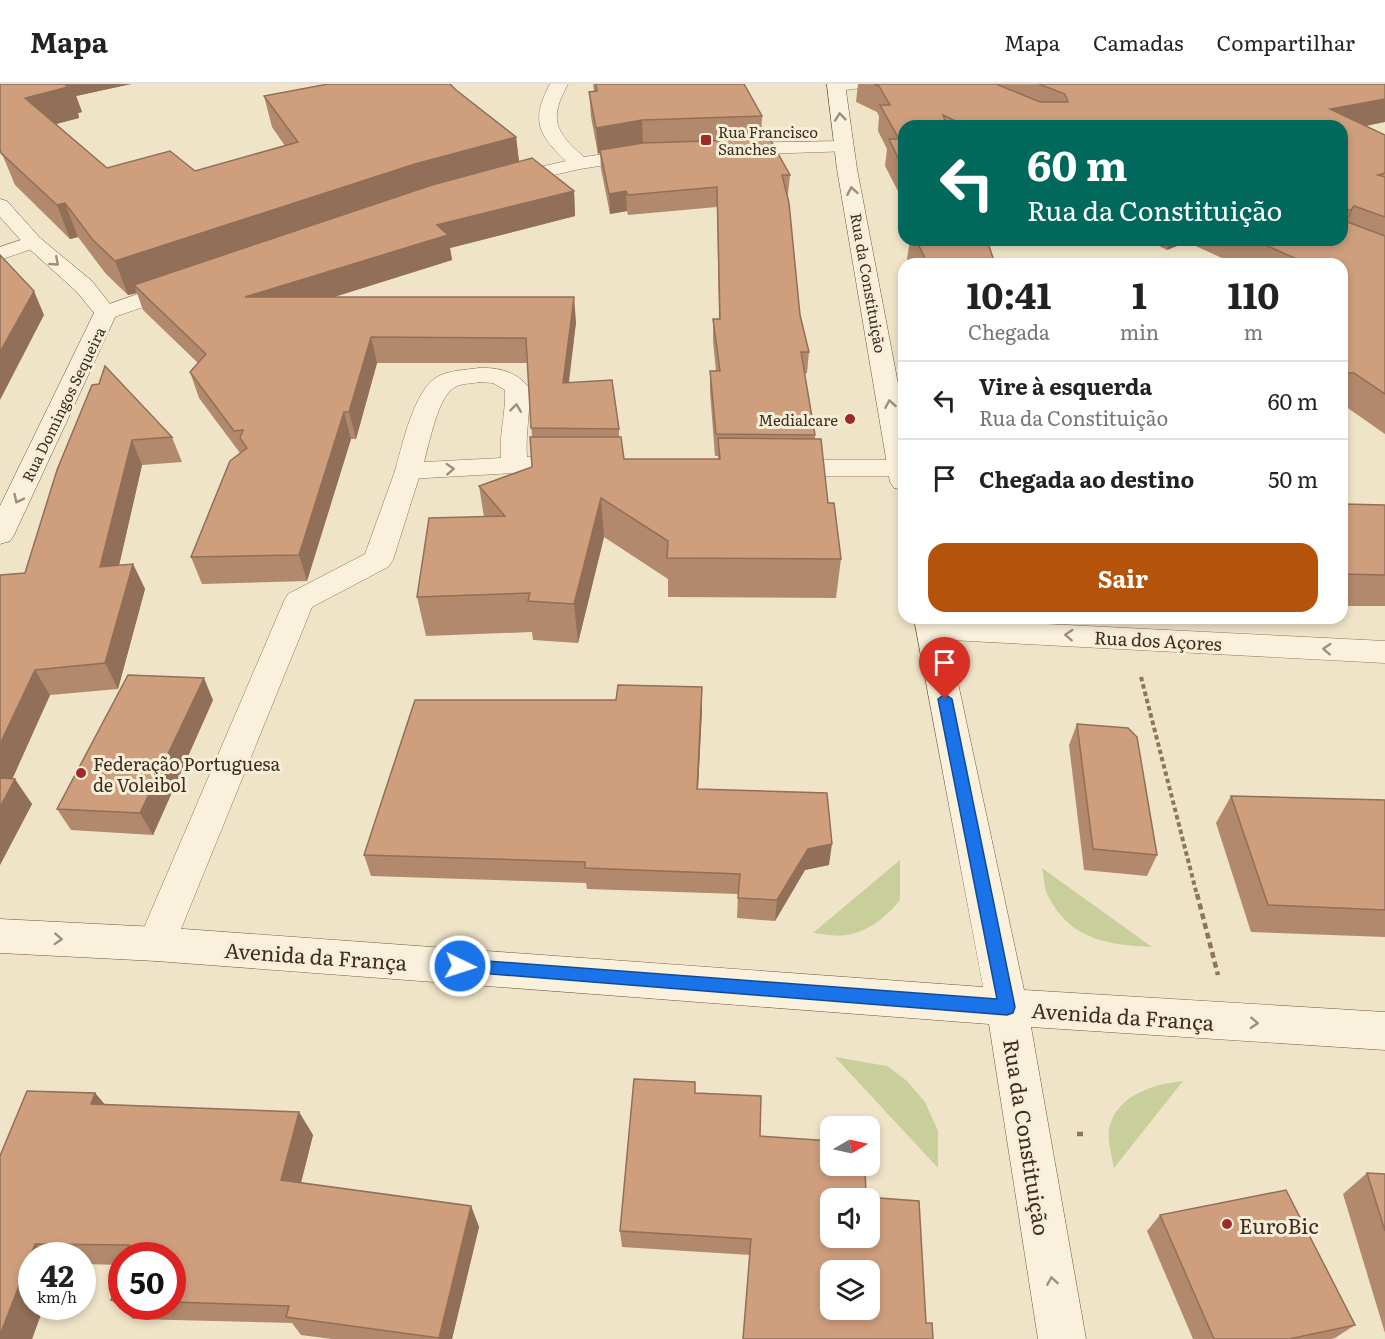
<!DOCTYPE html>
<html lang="pt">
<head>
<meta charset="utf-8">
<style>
  body { margin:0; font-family:Literata,serif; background:#f2f2f2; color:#222; height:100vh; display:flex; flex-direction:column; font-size:22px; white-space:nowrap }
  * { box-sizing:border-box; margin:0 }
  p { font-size:20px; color:#767676 }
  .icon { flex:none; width:33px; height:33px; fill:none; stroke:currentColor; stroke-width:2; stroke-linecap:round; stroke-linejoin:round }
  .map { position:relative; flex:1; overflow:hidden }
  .panel { position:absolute; left:898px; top:174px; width:450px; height:366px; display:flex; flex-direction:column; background:#fff; border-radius:18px; box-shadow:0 3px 9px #0003 }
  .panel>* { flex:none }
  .guide { position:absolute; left:898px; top:36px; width:450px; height:126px; border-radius:18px; box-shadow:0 3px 9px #0003; background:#00695c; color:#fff; overflow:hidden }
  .needle { width:39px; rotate:81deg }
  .controls { position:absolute; left:820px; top:1032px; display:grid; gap:12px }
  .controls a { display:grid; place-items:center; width:60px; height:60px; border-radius:12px; background:#fff; box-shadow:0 3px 9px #0003; font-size:30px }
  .speed { position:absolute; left:18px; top:1158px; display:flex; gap:12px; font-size:30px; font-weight:700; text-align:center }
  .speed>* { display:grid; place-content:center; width:78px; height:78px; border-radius:50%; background:#fff; box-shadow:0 3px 9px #0003; line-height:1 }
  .speed small { font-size:15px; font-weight:400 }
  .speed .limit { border:9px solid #d22; background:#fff; color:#111 }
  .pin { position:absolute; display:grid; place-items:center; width:51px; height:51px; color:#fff; margin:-62px -26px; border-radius:50% 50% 50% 0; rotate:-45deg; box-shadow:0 0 6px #0007 }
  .pin .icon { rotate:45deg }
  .me { position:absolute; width:66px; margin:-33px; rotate:94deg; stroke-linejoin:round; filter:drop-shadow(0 0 4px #0008) }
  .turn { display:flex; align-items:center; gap:21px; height:126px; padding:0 30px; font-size:27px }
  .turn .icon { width:78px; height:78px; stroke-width:2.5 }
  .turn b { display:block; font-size:42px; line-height:51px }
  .eta { display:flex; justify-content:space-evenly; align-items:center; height:102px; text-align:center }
  .eta b { font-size:36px; font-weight:700; line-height:42px }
  .cta { display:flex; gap:12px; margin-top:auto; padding:12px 30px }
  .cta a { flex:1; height:69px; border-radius:18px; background:#b45309; color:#fff; font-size:24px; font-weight:700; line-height:69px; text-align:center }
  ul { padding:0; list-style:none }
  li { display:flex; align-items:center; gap:18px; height:78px; padding:0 30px; border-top:2px solid #e0e0e0 }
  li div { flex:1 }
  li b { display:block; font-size:22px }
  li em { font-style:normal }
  header { display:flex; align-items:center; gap:36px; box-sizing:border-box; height:84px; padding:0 30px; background:#fff; border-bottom:2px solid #e0e0e0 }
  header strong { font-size:28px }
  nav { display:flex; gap:33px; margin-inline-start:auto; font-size:21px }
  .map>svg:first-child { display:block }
  .green { fill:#c9cf9b }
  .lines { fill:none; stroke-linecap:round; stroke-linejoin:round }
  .pedestrian-casing { stroke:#8d765c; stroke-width:1 }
  .minor-casing { stroke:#8d765c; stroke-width:1 }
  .tertiary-casing { stroke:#8d765c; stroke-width:1 }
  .secondary-casing { stroke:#6f573f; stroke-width:1 }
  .path-far1 { stroke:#8d765c; stroke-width:4; stroke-dasharray:4.5 3; stroke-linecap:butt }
  .path { stroke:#8d765c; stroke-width:4.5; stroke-dasharray:6 4; stroke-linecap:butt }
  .pedestrian { fill:#faf1dc; fill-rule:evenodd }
  .minor { fill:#faf1dc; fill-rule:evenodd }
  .tertiary { fill:#faf1dc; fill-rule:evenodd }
  .secondary { fill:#faf1dc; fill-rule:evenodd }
  .wall { fill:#b2896c }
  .shaded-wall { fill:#916f58 }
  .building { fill:#cf9f7d; stroke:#916f58; stroke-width:1.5; fill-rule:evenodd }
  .oneway { stroke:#9c907e }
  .route { fill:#1a73e8; stroke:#114b97; stroke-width:1.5 }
  .poi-dot { fill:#9e2a2b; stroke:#f7eed8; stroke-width:2 }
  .labels { text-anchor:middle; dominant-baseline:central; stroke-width:6; stroke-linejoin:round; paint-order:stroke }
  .far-poi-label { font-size:15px; fill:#3d2e20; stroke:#f7eed8; text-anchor:start }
  .far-street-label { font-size:15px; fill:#3d2e20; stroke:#f7eed8 }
  .street-label { font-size:18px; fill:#3d2e20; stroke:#f7eed8 }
  .poi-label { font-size:18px; fill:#3d2e20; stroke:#f7eed8; text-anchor:start }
  .near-street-label { font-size:21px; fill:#3d2e20; stroke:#f7eed8 }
  .near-poi-label { font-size:21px; fill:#3d2e20; stroke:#f7eed8; text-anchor:start }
</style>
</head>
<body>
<header>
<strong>Mapa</strong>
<nav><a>Mapa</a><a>Camadas</a><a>Compartilhar</a></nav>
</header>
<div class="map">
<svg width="1385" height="1255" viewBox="0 0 1385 1255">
  <rect width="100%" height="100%" fill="#f0e4c8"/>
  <!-- green -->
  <g class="green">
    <path d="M 900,776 L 900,816 C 887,832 869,848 846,851 C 836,853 823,850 813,849 Z"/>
    <path d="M 1042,784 L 1152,863 C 1109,861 1070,856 1048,812 C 1044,804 1044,793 1042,784 Z"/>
    <path d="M 835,973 L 887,982 L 907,997 L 925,1018 L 938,1047 L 938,1084 Z"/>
    <path d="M 1183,997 L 1114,1084 C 1112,1072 1106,1052 1110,1041 C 1119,1010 1155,1000 1183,997 Z"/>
  </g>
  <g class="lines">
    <defs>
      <path id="pedestrian" d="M 408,379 L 418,381 L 421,387 L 393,476 L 388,483 L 312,523 L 170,872 L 156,877 L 142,872 L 137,860 L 284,517 L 288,510 L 365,470 L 395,387 L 398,381 Z"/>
      <g id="minor">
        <path d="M 550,0 L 568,0 C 549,35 554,47 584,73 L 644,64 L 651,66 L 653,70 L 651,74 L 580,85 L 503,103 L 496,101 L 493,97 L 496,93 L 566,77 C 537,50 531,35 550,0 Z"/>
        <path d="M 844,57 L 851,59 L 853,63 L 851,67 L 732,71 L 725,69 L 723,65 L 725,61 L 732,59 Z"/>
        <path d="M 33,152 L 40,154 L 44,158 L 40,162 L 0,176 L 0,163 Z"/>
        <path d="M 181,195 L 189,197 L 192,202 L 189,207 L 106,236 L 98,234 L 95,229 L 98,224 Z"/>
        <path d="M 479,284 C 498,283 518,288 529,304 C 531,328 525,349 527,373 L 576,374 L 585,376 L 589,382 L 585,388 L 576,390 L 515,389 L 408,395 L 398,393 L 395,387 C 402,362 414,306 437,293 C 449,286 466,286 479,284 ZM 479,298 L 493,299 L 505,306 C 506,330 499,349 501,374 L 424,378 C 429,360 438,312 455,303 C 462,299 471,300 479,298 Z"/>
        <path d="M 780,376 L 904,376 L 904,392 L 780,392 L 770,390 L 767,384 L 770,378 Z"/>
        <path d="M 928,534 L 1385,557 L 1385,579 L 931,555 L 920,552 L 916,544 L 920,536 Z"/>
      </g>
      <path id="tertiary" d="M 830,0 L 864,0 L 861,4 L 837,7 L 831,6 Z"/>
      <g id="secondary">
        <path d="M 827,0 L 845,0 L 857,85 L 904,331 L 904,406 L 894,404 L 890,398 L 837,85 Z"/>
        <path d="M 0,115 L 7,117 L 40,154 L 92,197 L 117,229 L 14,451 L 10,457 L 0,460 L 0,422 L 94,229 L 76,207 L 26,162 L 0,133 Z"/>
        <path d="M 914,534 L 944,534 L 1024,906 L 1385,928 L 1385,966 L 1031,943 L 1086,1255 L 1038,1255 L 989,940 L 156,877 L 0,869 L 0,835 L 156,843 L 983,903 Z"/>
      </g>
    </defs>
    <!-- pedestrian casing -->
    <use href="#pedestrian" class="pedestrian-casing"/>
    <!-- minor casing -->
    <use href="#minor" class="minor-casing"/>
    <!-- tertiary casing -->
    <use href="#tertiary" class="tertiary-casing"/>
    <!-- secondary casing -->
    <use href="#secondary" class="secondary-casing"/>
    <!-- path-far1 -->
    <path class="path-far1" d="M 1141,593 L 1197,811"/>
    <!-- path -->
    <g class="path">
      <path d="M 1197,810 L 1218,891"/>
      <path d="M 1077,1050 L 1087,1050"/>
    </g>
    <!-- pedestrian -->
    <use href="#pedestrian" class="pedestrian"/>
    <!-- minor -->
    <use href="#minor" class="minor"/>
    <!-- tertiary -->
    <use href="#tertiary" class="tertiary"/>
    <!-- secondary -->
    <use href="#secondary" class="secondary"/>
  </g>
  <!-- wall -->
  <g class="wall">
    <path d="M 0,0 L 131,0 L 76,12 L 82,28 L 78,29 L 79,34 L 56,40 L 107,84 L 195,87 L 285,62 L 272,43 L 264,12 L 456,6 L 516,53 L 519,78 L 574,107 L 575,132 L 450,164 L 452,176 L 333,213 L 576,238 L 569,299 L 619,345 L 619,353 L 624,375 L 718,375 L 718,372 L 715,372 L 710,308 L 710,287 L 716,287 L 713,257 L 713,235 L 719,235 L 717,123 L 628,131 L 627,127 L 610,130 L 601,85 L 600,69 L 598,70 L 591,33 L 589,8 L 594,7 L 593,0 L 744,0 L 762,32 L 761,55 L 790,91 L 788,110 L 787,110 L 800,231 L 809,268 L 807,289 L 804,290 L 815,351 L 815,355 L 828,419 L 841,475 L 836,514 L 668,513 L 668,495 L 604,453 L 578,559 L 533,556 L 532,548 L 426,552 L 417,513 L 484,433 L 479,402 L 532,383 L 532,353 L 527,279 L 377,279 L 356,355 L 351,355 L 307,497 L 202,500 L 191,473 L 240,369 L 199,314 L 190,288 L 198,279 L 143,226 L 137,209 L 128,211 L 106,190 L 78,153 L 70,155 L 15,101 L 0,65 Z"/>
    <path d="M 858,0 L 1385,0 L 1366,42 L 1385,51 L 1385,350 L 1342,320 L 1342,180 L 1235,180 L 1187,158 L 1167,166 L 1147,156 L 1342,156 L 1342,42 L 904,42 L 904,132 L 899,109 L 885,82 L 887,65 L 878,47 L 879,32 L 877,28 L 856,18 Z"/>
    <path d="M 910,156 L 987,156 L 995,180 L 910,180 L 907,175 Z"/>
    <path d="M 92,301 L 172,353 L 182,378 L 142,381 L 119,481 L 133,480 L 145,505 L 118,605 L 50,611 L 12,695 L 32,720 L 0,781 L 25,489 Z"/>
    <path d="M 1342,420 L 1385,421 L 1385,522 L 1342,522 Z"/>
    <path d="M 213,616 L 153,751 L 71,746 L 57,725 Z"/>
    <path d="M 702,625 L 698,705 L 829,781 L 805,786 L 775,837 L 737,834 L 738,810 L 587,805 L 586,799 L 371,792 L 364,771 Z"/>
    <path d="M 1077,640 L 1157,771 L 1147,792 L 1084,786 L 1069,661 Z"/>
    <path d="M 1231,712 L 1385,716 L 1385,853 L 1251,848 L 1216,739 Z"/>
    <path d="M 695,998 L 695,1009 L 760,1052 L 866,1113 L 933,1255 L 750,1171 L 622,1163 L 620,1147 Z"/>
    <path d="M 27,1007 L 95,1009 L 105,1021 L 299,1028 L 313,1051 L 301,1099 L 471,1122 L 479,1143 L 452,1255 L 332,1255 L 301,1251 L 292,1239 L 133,1235 L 111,1216 L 122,1184 L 122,1222 L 172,1222 L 172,1172 L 122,1172 L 122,1181 L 82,1180 L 82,1172 L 32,1172 L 32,1222 L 44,1222 L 32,1255 L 0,1255 L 0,1072 Z"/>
    <path d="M 1367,1089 L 1385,1090 L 1385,1249 L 1343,1110 Z"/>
    <path d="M 1160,1131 L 1355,1241 L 1335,1254 L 1331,1255 L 1193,1255 L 1147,1147 Z"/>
  </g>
  <!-- shaded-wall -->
  <g class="shaded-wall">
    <path d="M 61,0 L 131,0 L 76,12 L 82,28 L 78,29 L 79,34 L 37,45 L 25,14 Z"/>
    <path d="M 1385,15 L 1385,38 L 1342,47 L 1330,25 Z"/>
    <path d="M 642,36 L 643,62 L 600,66 L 600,69 L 598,70 L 596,44 Z"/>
    <path d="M 516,53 L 520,85 L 134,201 L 137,209 L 128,211 L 115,177 L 415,80 Z"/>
    <path d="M 574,107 L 575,132 L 450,164 L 452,176 L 252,239 L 245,213 L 437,141 Z"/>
    <path d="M 626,107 L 627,127 L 610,130 L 609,110 Z"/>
    <path d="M 65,119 L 78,153 L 70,155 L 57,121 Z"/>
    <path d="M 1354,122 L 1342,150 L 1342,147 L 1351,126 Z"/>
    <path d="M 1170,156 L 1188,156 L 1187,158 L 1167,166 Z"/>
    <path d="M 34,207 L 44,231 L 0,316 L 0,268 Z"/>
    <path d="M 574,213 L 576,238 L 565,326 L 563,299 Z"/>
    <path d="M 371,253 L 377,279 L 356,355 L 349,328 Z"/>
    <path d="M 344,328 L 351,355 L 307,497 L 299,471 Z"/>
    <path d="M 132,356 L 142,381 L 113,508 L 100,483 Z"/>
    <path d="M 601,414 L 604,453 L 578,559 L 574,520 Z"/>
    <path d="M 133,480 L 145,505 L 118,605 L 105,579 Z"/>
    <path d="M 35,586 L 50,611 L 2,718 L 0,715 L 0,660 Z"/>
    <path d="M 204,594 L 213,616 L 153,751 L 140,729 Z"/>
    <path d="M 702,603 L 702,625 L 697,726 L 697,705 Z"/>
    <path d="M 15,695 L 32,720 L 0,781 L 0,723 Z"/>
    <path d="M 832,760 L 829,781 L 805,786 L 775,837 L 777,816 L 808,765 Z"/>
    <path d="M 95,1009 L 116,1033 L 91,1020 Z"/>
    <path d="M 299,1028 L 313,1051 L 296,1118 L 281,1096 Z"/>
    <path d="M 471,1122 L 479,1143 L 452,1255 L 439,1255 Z"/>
    <path d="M 35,1160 L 49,1172 L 32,1172 L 32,1222 L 44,1222 L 32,1255 L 0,1255 L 0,1251 Z"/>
  </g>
  <!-- building -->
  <g class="building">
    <path d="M 0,0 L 64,0 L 68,3 L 25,14 L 107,84 L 170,67 L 195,87 L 298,58 L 264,12 L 328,0 L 450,0 L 456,6 L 516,53 L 415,80 L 115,177 L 93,156 L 65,119 L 57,121 L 1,69 L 0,65 Z"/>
    <path d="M 596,0 L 744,0 L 762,32 L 642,36 L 596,44 L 589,8 L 597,7 Z"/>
    <path d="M 874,0 L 996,0 L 1040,18 L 1068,18 L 1065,10 L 1039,0 L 1385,0 L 1385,15 L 1330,25 L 1385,51 L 1385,89 L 1378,91 L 1385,93 L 1385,133 L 1354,122 L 1351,126 L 1342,126 L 1342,42 L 966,42 L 943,31 L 947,42 L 904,42 L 904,91 L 902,82 L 889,55 L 899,55 L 880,21 L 890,21 L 879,2 Z"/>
    <path d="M 770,55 L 790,91 L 782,91 L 789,119 L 800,231 L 809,268 L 801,268 L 815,351 L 716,350 L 710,287 L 720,287 L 713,235 L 720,235 L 717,103 L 628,111 L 626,107 L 609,110 L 600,66 L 643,59 Z"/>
    <path d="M 532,74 L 574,107 L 437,141 L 448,151 L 245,213 L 574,213 L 563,299 L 612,296 L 619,345 L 531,344 L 526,254 L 371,253 L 349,328 L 344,328 L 299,471 L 191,473 L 230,377 L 247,364 L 240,354 L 243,346 L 234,347 L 190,288 L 206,270 L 134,201 L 432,101 Z"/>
    <path d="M 1342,136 L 1385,152 L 1385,310 L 1354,289 L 1342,289 L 1342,180 L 1308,180 L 1254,156 L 1342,156 Z"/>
    <path d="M 916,156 L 987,156 L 995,180 L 928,180 Z"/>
    <path d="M 0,171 L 34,207 L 0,268 Z"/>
    <path d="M 105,282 L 172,353 L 132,356 L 100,483 L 133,480 L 105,579 L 35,586 L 0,660 L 0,491 L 25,489 L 57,386 L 92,301 L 99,300 Z"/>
    <path d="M 530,353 L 621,353 L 624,375 L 720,375 L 718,354 L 821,355 L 828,419 L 834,419 L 841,475 L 667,474 L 668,457 L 601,414 L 574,520 L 528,517 L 530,509 L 417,513 L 429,434 L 505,432 L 479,402 L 532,383 Z"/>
    <path d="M 1342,420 L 1385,421 L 1385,491 L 1342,490 Z"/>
    <path d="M 128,591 L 204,594 L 140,729 L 57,725 Z"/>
    <path d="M 618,601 L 702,603 L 697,705 L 827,709 L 832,760 L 808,765 L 777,816 L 738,814 L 740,790 L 585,784 L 585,778 L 364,771 L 415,616 L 616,616 Z"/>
    <path d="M 1077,640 L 1128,644 L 1137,653 L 1157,771 L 1093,765 Z"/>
    <path d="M 0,694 L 15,695 L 0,723 Z"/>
    <path d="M 1231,712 L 1385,716 L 1385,826 L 1268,821 Z"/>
    <path d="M 634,995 L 695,998 L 695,1009 L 761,1012 L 760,1052 L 831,1057 L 831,1082 L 865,1082 L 866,1113 L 919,1117 L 926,1239 L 932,1239 L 933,1255 L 743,1255 L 751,1155 L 620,1147 ZM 831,1114 L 870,1114 L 870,1154 L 831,1154 ZM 831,1186 L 870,1186 L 870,1226 L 831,1226 Z"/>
    <path d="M 27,1007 L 95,1009 L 91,1020 L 299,1028 L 281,1096 L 471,1122 L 439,1254 L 286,1233 L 289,1222 L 172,1218 L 172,1172 L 126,1172 L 129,1161 L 35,1160 L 0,1251 L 0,1072 Z"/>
    <path d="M 1367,1089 L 1385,1090 L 1385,1147 Z"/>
    <path d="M 1286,1106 L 1355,1241 L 1289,1255 L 1214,1255 L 1160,1131 Z"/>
    <path d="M 122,1184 L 122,1217 L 111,1216 Z"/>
  </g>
  <!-- one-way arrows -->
  <defs><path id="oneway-chevron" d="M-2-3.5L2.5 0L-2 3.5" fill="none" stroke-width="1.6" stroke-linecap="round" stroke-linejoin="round" transform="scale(1.5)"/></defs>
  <g class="oneway">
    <use href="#oneway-chevron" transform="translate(840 33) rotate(-96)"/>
    <use href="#oneway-chevron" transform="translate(852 107) rotate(-100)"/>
    <use href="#oneway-chevron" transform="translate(55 178) rotate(41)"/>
    <use href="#oneway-chevron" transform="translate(890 320) rotate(-100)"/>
    <use href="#oneway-chevron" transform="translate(516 324) rotate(-83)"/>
    <use href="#oneway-chevron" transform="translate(450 385) rotate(-3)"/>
    <use href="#oneway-chevron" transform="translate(18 415) rotate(116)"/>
    <use href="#oneway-chevron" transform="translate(1069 551) rotate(-177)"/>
    <use href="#oneway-chevron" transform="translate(1327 565) rotate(-177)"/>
    <use href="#oneway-chevron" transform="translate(58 855) rotate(3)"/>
    <use href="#oneway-chevron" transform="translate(1254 939) rotate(3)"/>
    <use href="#oneway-chevron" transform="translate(1052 1197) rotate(-99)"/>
  </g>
  <!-- route -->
  <path class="route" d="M 945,610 L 952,615 L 1015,923 L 1013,929 L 1007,931 L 454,887 L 452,882 L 454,877 L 460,875 L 997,915 L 938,615 Z"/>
  <!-- markers -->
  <g class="poi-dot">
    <rect x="700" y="50" width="12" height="12" rx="3"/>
    <circle cx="850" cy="335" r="6"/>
    <circle cx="81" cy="689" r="6"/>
    <circle cx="1227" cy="1140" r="6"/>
  </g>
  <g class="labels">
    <!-- far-poi labels -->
    <g class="far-poi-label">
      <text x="718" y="47">Rua Francisco<tspan x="718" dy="17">Sanches</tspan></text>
      <text x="838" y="335" text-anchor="end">Medialcare</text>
    </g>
    <!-- far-street labels -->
    <g class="far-street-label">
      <text transform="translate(869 199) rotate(80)">Rua da Constituição</text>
      <text transform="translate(63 320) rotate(-64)">Rua Domingos Sequeira</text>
    </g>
    <!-- street labels -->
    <g class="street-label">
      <text transform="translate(1158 556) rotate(3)">Rua dos Açores</text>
    </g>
    <!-- poi labels -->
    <g class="poi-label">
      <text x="93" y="679">Federação Portuguesa<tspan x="93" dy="21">de Voleibol</tspan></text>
    </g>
    <!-- near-street labels -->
    <g class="near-street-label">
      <text transform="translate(316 871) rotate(4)">Avenida da França</text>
      <text transform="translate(1123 931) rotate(4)">Avenida da França</text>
      <text transform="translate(1028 1053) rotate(81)">Rua da Constituição</text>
    </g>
    <!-- near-poi labels -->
    <g class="near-poi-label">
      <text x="1239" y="1140">EuroBic</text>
    </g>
  </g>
</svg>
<div class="controls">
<a><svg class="needle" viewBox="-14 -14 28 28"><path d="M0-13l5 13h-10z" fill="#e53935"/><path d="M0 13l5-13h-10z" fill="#767676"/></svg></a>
<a><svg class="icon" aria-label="sound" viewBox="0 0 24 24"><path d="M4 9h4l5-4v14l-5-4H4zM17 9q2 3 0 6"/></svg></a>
<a><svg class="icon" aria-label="layers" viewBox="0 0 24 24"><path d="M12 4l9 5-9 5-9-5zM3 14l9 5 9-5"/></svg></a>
</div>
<div class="speed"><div>42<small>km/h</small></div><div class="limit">50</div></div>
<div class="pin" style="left:945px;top:615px;background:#d93025"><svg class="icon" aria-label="arrive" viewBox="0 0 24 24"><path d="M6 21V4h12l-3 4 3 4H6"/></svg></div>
<svg class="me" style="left:460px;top:882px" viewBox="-20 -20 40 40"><circle r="17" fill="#1a73e8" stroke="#fff" stroke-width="3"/><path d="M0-11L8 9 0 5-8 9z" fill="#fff"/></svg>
<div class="guide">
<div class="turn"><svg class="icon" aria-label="left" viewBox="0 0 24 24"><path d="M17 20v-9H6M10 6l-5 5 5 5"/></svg><div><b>60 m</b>Rua da Constituição</div></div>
</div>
<section class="panel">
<div class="eta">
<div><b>10:41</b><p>Chegada</p></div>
<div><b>1</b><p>min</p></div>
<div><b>110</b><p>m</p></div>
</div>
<ul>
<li><svg class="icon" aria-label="left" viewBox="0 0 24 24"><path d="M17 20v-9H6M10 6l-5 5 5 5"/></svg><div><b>Vire à esquerda</b><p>Rua da Constituição</p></div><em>60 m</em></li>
<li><svg class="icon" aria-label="arrive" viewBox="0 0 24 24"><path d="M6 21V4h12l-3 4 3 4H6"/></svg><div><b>Chegada ao destino</b></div><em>50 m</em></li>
</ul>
<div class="cta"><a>Sair</a></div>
</section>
</div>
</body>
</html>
